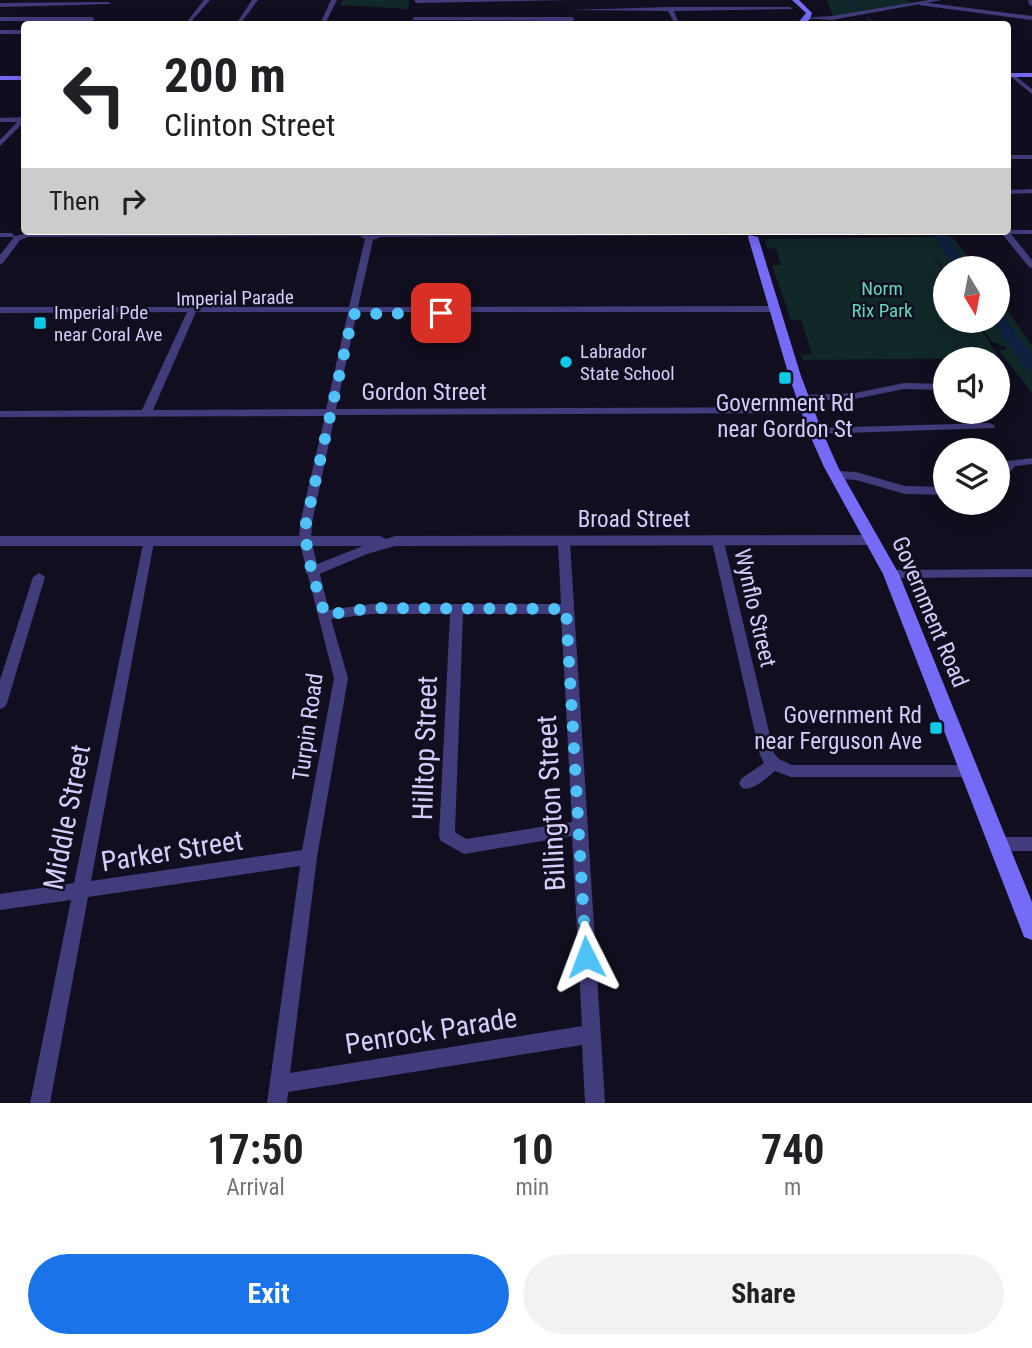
<!DOCTYPE html>
<html lang="en">
<head>
<meta charset="utf-8">
<style>
  body { margin:0; font-family:"Roboto Condensed",sans-serif; background:#f2f2f2; color:#202124; height:100vh; display:flex; flex-direction:column; font-size:26px; white-space:nowrap }
  * { box-sizing:border-box; margin:0 }
  p { font-size:23px; color:#757577 }
  .icon { flex:none; width:38px; height:38px; fill:none; stroke:currentColor; stroke-width:2; stroke-linecap:round; stroke-linejoin:round }
  .map { position:relative; height:1103px; overflow:hidden }
  .details { display:flex; flex-direction:column; background:#fff; flex:1 }
  .details>* { flex:none }
  .banner { position:absolute; left:21px; top:21px; width:990px; height:214px; border-radius:7px; box-shadow:0 4px 18px #0003; background:#fff; color:#202124; overflow:hidden }
  .needle { width:46px; rotate:170deg }
  .controls { position:absolute; left:933px; top:256px; display:grid; gap:14px }
  .controls a { display:grid; place-items:center; width:77px; height:77px; border-radius:50%; background:#fff; box-shadow:0 4px 18px #0003; font-size:35px }
  .pin { position:absolute; display:grid; place-items:center; width:60px; height:60px; color:#fff; margin:-30px; border-radius:14px; box-shadow:0 4px 10px #0006 }
  .me { position:absolute; width:77px; margin:-38px; rotate:357deg; stroke-linejoin:round; filter:drop-shadow(0 0 5px #0008) }
  .turn { display:flex; align-items:center; gap:24px; height:147px; padding:0 28px; font-size:32px }
  .turn .icon { width:91px; height:91px; stroke-width:2.5 }
  .turn b { display:block; font-size:49px; line-height:60px }
  .then { display:flex; align-items:center; height:66px; padding:0 28px; background:#0003; gap:14px; font-size:26px }
  .eta { display:flex; justify-content:space-evenly; align-items:center; height:119px; text-align:center }
  .eta b { font-size:42px; font-weight:700; line-height:49px }
  .button { display:flex; gap:14px; margin-top:auto; padding:14px 28px }
  .button a { flex:1; height:80px; border-radius:42px; background:#1a73e8; color:#fff; font-size:28px; font-weight:700; line-height:80px; text-align:center }
  .button a+a { background:#f2f2f2; color:#202124 }
  .map>svg:first-child { display:block }
  .green { fill:#112828 }
  .lines { fill:none; stroke-linecap:round; stroke-linejoin:round }
  .stream { stroke:#0f2141; stroke-width:2 }
  .river { fill:#0f2141; fill-rule:evenodd }
  .minor { fill:#413c7b; fill-rule:evenodd }
  .tertiary { fill:#413c7b; fill-rule:evenodd }
  .secondary { fill:#756bf6; fill-rule:evenodd }
  .route { stroke:#4fc3f7; stroke-width:12; stroke-dasharray:0 21.6 }
  .poi-dot { fill:#0ec9e8; stroke:#110e1f; stroke-width:2.5 }
  .labels { text-anchor:middle; dominant-baseline:central; stroke-width:5; stroke-linejoin:round; paint-order:stroke }
  .far-park-label { font-size:19px; fill:#60d7be; stroke:#110e1f }
  .far-street-label { font-size:19px; fill:#d5cefc; stroke:#110e1f }
  .far-poi-label { font-size:19px; fill:#d5cefc; stroke:#110e1f; text-anchor:start }
  .street-label { font-size:23px; fill:#d5cefc; stroke:#110e1f }
  .poi-label { font-size:23px; fill:#d5cefc; stroke:#110e1f }
  .near-street-label { font-size:28px; fill:#d5cefc; stroke:#110e1f }
</style>
</head>
<body>
<div class="map">
<svg width="1032" height="1103" viewBox="0 0 1032 1103">
  <rect width="100%" height="100%" fill="#110e1f"/>
  <!-- green -->
  <g class="green">
    <path d="M 342,0 L 409,0 L 408,9 L 340,5 Z"/>
    <path d="M 827,0 L 904,0 L 915,3 L 833,17 Z"/>
    <path d="M 952,237 L 977,268 L 945,268 L 945,271 L 931,252 L 945,274 L 945,320 L 975,320 L 999,358 L 803,360 L 801,355 L 812,354 L 801,320 L 791,320 L 772,265 L 781,265 L 776,249 L 767,248 L 765,239 Z"/>
    <path d="M 998,297 L 1032,346 L 1032,393 L 999,351 L 1007,350 L 1006,347 L 992,342 L 977,320 L 998,320 Z"/>
  </g>
  <g class="lines">
    <!-- stream -->
    <g class="stream">
      <path d="M 849,0 L 861,11"/>
      <path d="M 867,17 L 875,24"/>
    </g>
    <!-- river -->
    <g class="river">
      <path d="M 940,233 L 945,234 L 969,268 L 955,268 L 934,237 Z"/>
      <path d="M 998,314 L 1003,315 L 1032,356 L 1032,372 L 1027,370 L 992,320 L 998,320 Z"/>
    </g>
    <!-- minor -->
    <g class="minor">
      <path d="M 204,0 L 210,0 L 189,24 L 185,24 Z"/>
      <path d="M 252,0 L 258,0 L 240,24 L 236,24 Z"/>
      <path d="M 331,0 L 337,0 L 325,24 L 320,24 Z"/>
      <path d="M 414,0 L 572,0 L 416,3 Z"/>
      <path d="M 1028,0 L 1032,0 L 1032,6 L 1029,4 Z"/>
      <path d="M 921,2 L 1032,16 L 1032,20 L 919,5 Z"/>
      <path d="M 0,3 L 108,2 L 111,4 L 0,7 Z"/>
      <path d="M 670,7 L 790,7 L 793,9 L 674,11 L 679,24 L 675,24 L 668,11 L 568,10 Z"/>
      <path d="M 0,17 L 92,17 L 95,19 L 92,21 L 0,21 Z"/>
      <path d="M 414,17 L 572,17 L 575,19 L 572,21 L 412,20 Z"/>
      <rect x="0" y="30" width="24" height="4"/>
      <path d="M 1012,73 L 1032,89 L 1032,94 L 1010,76 Z"/>
      <path d="M 24,117 L 24,122 L 0,146 L 0,140 L 17,122 L 0,122 L 0,118 Z"/>
      <rect x="1008" y="155" width="24" height="4"/>
      <path d="M 1032,189 L 1032,193 L 1008,194 L 1008,190 Z"/>
      <path d="M 1008,230 L 1032,230 L 1032,234 L 1011,234 L 1032,260 L 1032,268 L 1029,267 L 1003,235 L 762,235 L 758,233 L 760,231 Z"/>
      <path d="M 373,231 L 381,233 L 744,231 L 746,233 L 742,235 L 381,237 L 373,240 L 358,307 L 774,306 L 779,309 L 774,312 L 357,312 L 336,409 L 806,407 L 811,410 L 806,413 L 335,415 L 312,523 L 311,540 L 329,610 L 371,604 L 561,604 L 558,542 L 564,538 L 570,542 L 605,1103 L 585,1103 L 582,1045 L 288,1092 L 287,1103 L 267,1103 L 300,866 L 88,897 L 50,1103 L 30,1103 L 71,900 L 0,910 L 0,894 L 74,883 L 144,539 L 152,539 L 154,542 L 91,881 L 302,850 L 334,678 L 299,540 L 300,523 L 325,416 L 0,417 L 0,411 L 142,410 L 187,312 L 0,313 L 0,307 L 349,307 L 365,239 L 360,236 L 28,237 L 20,240 L 3,263 L 0,264 L 0,255 L 14,237 L 0,237 L 0,233 L 12,233 L 15,236 L 28,233 L 361,232 L 370,235 L 374,235 ZM 196,312 L 348,312 L 326,409 L 153,410 ZM 371,614 L 450,614 L 439,836 L 441,841 L 464,854 L 572,836 L 582,1026 L 290,1073 L 317,857 L 348,678 L 331,619 ZM 463,614 L 561,614 L 572,822 L 466,839 L 455,832 Z"/>
      <path d="M 904,383 L 945,384 L 945,390 L 904,389 L 855,399 L 802,401 L 797,398 L 802,395 L 855,393 Z"/>
      <path d="M 990,423 L 995,426 L 994,428 L 815,434 L 810,431 L 815,428 Z"/>
      <path d="M 1032,458 L 1032,464 L 1015,466 L 1002,481 L 998,481 L 998,472 L 1008,461 Z"/>
      <path d="M 835,471 L 856,472 L 905,486 L 945,487 L 945,495 L 905,494 L 856,480 L 831,478 L 829,475 Z"/>
      <path d="M 718,538 L 724,542 L 774,753 L 779,759 L 792,765 L 969,765 L 974,766 L 977,771 L 974,776 L 969,777 L 791,777 L 775,771 C 766,778 753,792 742,788 L 739,783 L 742,778 L 764,763 L 760,755 L 712,542 Z"/>
      <path d="M 1032,569 L 1032,577 L 891,578 L 885,574 L 891,570 Z"/>
      <path d="M 39,573 L 45,577 L 7,703 L 5,707 L 0,709 L 0,680 L 33,577 Z"/>
      <path d="M 998,837 L 1032,837 L 1032,851 L 998,851 L 992,849 L 990,844 L 992,839 Z"/>
    </g>
    <!-- tertiary -->
    <g class="tertiary">
      <path d="M 929,0 L 942,0 L 832,20 L 800,18 L 832,16 Z"/>
      <path d="M 873,535 L 880,540 L 873,545 L 395,546 L 367,554 L 312,577 L 305,572 L 307,568 L 363,546 L 0,546 L 0,536 L 380,536 L 386,539 L 395,536 Z"/>
    </g>
    <!-- secondary -->
    <g class="secondary">
      <path d="M 792,0 L 799,0 L 812,13 L 810,19 L 804,24 L 797,24 L 806,13 Z"/>
      <rect x="1008" y="73" width="24" height="4"/>
      <rect x="0" y="76" width="24" height="4"/>
      <path d="M 749,235 L 758,237 L 801,376 L 822,431 L 838,467 L 899,574 L 1032,902 L 1032,940 L 1024,937 L 1021,929 L 883,574 L 824,467 L 808,431 L 789,376 L 748,237 Z"/>
    </g>
  </g>
  <g class="lines">
    <!-- route -->
    <path class="route" d="M 441,313 L 353,314 L 306,523 C 304,554 316,585 325,615 L 371,608 L 566,609 L 586,957"/>
  </g>
  <!-- markers -->
  <g class="poi-dot">
    <rect x="33" y="316" width="14" height="14" rx="3.5"/>
    <circle cx="566" cy="362" r="7"/>
    <rect x="778" y="371" width="14" height="14" rx="3.5"/>
    <rect x="929" y="721" width="14" height="14" rx="3.5"/>
  </g>
  <g class="labels">
    <!-- far-park labels -->
    <g class="far-park-label">
      <text x="882" y="288">Norm<tspan x="882" dy="22">Rix Park</tspan></text>
    </g>
    <!-- far-street labels -->
    <g class="far-street-label">
      <text transform="translate(235 298) rotate(-1)">Imperial Parade</text>
    </g>
    <!-- far-poi labels -->
    <g class="far-poi-label">
      <text x="54" y="312">Imperial Pde<tspan x="54" dy="22">near Coral Ave</tspan></text>
      <text x="580" y="351">Labrador<tspan x="580" dy="22">State School</tspan></text>
    </g>
    <!-- street labels -->
    <g class="street-label">
      <text x="424" y="392">Gordon Street</text>
      <text x="634" y="519">Broad Street</text>
      <text transform="translate(755 608) rotate(77)">Wynflo Street</text>
      <text transform="translate(930 612) rotate(67)">Government Road</text>
      <text transform="translate(308 727) rotate(-82)">Turpin Road</text>
    </g>
    <!-- poi labels -->
    <g class="poi-label">
      <text x="785" y="403">Government Rd<tspan x="785" dy="26">near Gordon St</tspan></text>
      <text x="922" y="715" text-anchor="end">Government Rd<tspan x="922" dy="26">near Ferguson Ave</tspan></text>
    </g>
    <!-- near-street labels -->
    <g class="near-street-label">
      <text transform="translate(425 748) rotate(-88)">Hilltop Street</text>
      <text transform="translate(551 803) rotate(-93)">Billington Street</text>
      <text transform="translate(67 817) rotate(-79)">Middle Street</text>
      <text transform="translate(172 851) rotate(-9)">Parker Street</text>
      <text transform="translate(431 1031) rotate(-9)">Penrock Parade</text>
    </g>
  </g>
</svg>
<div class="controls">
<a><svg class="needle" viewBox="-14 -14 28 28"><path d="M0-13l5 13h-10z" fill="#e53935"/><path d="M0 13l5-13h-10z" fill="#757577"/></svg></a>
<a><svg class="icon" aria-label="sound" viewBox="0 0 24 24"><path d="M4 9h4l5-4v14l-5-4H4zM17 9q2 3 0 6"/></svg></a>
<a><svg class="icon" aria-label="layers" viewBox="0 0 24 24"><path d="M12 4l9 5-9 5-9-5zM3 14l9 5 9-5"/></svg></a>
</div>
<div class="pin" style="left:441px;top:313px;background:#d93025"><svg class="icon" aria-label="arrive" viewBox="0 0 24 24"><path d="M6 21V4h12l-3 4 3 4H6"/></svg></div>
<svg class="me" style="left:586px;top:957px" viewBox="-20 -20 40 40"><path d="M0-17L14 15 0 8-14 15z" fill="#4fc3f7" stroke="#fff" stroke-width="4"/></svg>
<div class="banner">
<div class="turn"><svg class="icon" aria-label="left" viewBox="0 0 24 24"><path d="M17 20v-9H6M10 6l-5 5 5 5"/></svg><div><b>200 m</b>Clinton Street</div></div>
<div class="then">Then<svg class="icon" aria-label="right" viewBox="0 0 24 24"><path d="M7 20v-9h11M14 6l5 5-5 5"/></svg></div>
</div>
</div>
<section class="details">
<div class="eta">
<div><b>17:50</b><p>Arrival</p></div>
<div><b>10</b><p>min</p></div>
<div><b>740</b><p>m</p></div>
</div>
<div class="button"><a>Exit</a><a>Share</a></div>
</section>
</body>
</html>
